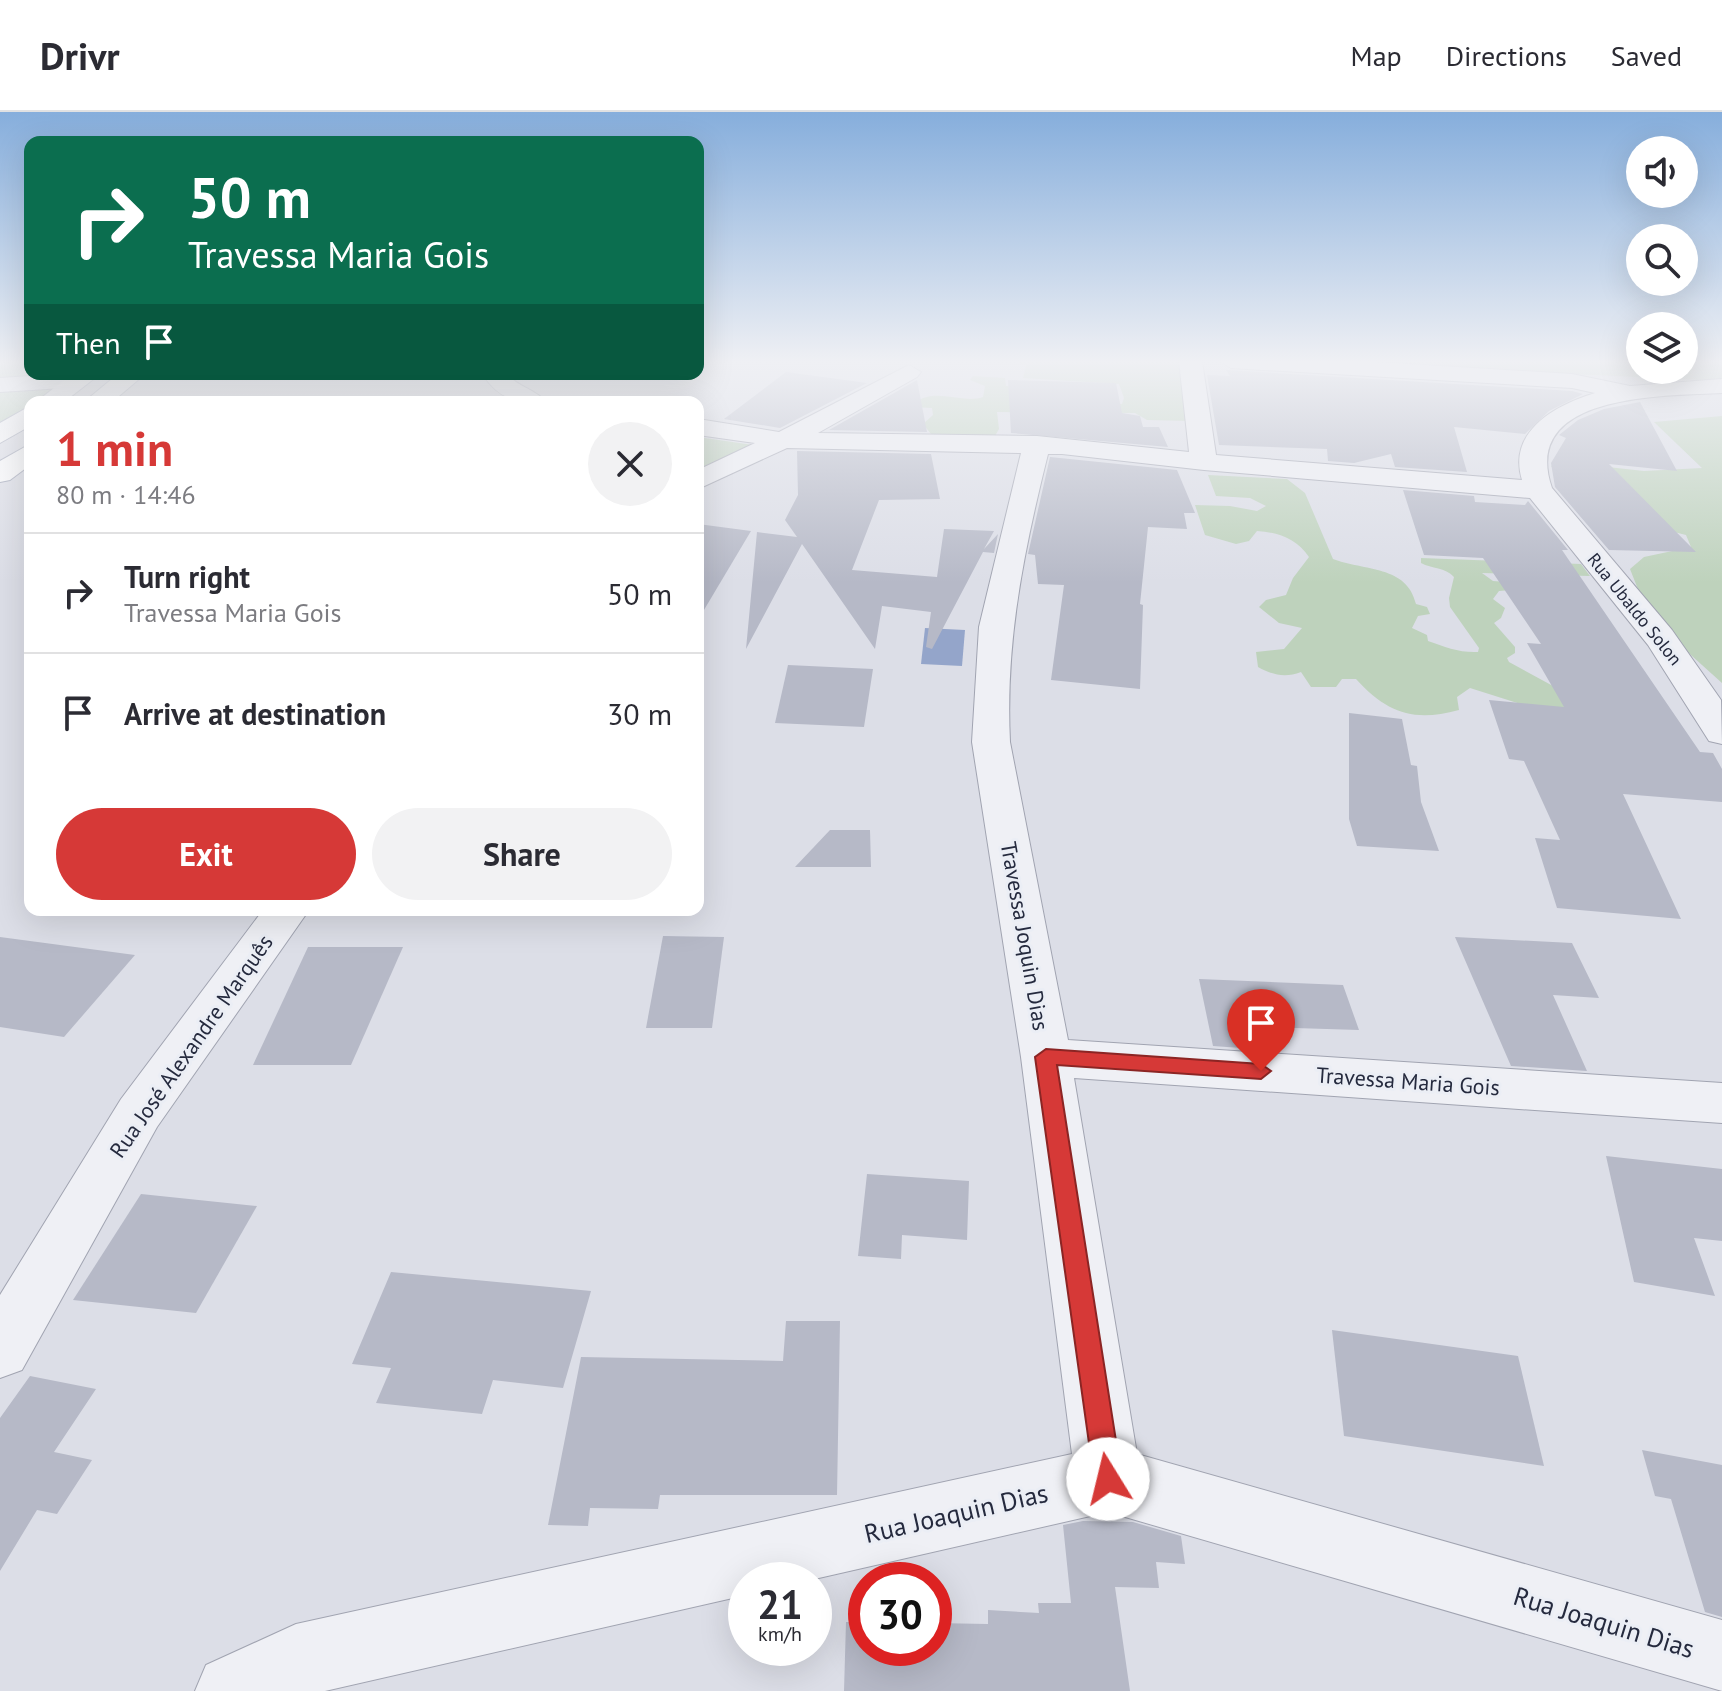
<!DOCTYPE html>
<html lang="en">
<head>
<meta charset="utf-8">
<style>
  body { margin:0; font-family:"PT Sans",sans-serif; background:#f2f2f3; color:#2b2b33; height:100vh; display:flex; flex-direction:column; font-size:30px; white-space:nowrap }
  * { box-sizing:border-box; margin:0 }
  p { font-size:26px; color:#7c7c81 }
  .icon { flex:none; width:44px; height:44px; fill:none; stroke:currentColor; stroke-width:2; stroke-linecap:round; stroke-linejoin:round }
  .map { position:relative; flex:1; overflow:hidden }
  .drawer { position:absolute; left:24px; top:284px; width:680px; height:520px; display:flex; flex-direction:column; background:#fff; border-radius:16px; box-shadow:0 8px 32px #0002 }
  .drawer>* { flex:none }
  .banner { position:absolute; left:24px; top:24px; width:680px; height:244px; border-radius:16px; box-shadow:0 8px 32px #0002; background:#0b6e4f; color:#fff; overflow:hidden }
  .tools { position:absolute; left:1626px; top:24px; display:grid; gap:16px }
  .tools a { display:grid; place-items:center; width:72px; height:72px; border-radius:50%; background:#fff; box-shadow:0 8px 32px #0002; font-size:40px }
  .speed { position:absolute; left:728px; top:1450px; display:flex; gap:16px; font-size:40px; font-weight:700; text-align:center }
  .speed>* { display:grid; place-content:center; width:104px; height:104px; border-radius:50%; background:#fff; box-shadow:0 8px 32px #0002; line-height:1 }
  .speed small { font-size:20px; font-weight:400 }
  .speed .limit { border:12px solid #d22; background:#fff; color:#111 }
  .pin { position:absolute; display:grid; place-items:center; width:68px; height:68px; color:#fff; margin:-82px -34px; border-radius:50% 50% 50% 0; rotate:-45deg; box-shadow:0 0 8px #0007 }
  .pin .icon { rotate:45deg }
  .me { position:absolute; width:88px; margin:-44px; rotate:351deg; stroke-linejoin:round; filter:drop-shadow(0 0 6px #0008) }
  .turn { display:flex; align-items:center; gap:28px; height:168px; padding:0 32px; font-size:36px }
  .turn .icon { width:104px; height:104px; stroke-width:2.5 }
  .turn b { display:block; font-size:56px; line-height:68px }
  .then { display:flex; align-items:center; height:76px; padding:0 32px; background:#0003; gap:16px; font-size:30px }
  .round { display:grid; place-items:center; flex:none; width:84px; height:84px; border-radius:42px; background:#f2f2f3 }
  .headline { display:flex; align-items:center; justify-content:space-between; height:136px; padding:0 32px }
  h1 { font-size:48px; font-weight:700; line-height:60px; color:#d63937 }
  .button { display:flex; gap:16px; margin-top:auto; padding:16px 32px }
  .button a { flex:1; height:92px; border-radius:48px; background:#d63937; color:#fff; font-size:32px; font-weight:700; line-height:92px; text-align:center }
  .button a+a { background:#f2f2f3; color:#2b2b33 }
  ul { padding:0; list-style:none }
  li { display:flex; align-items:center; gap:24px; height:120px; padding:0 32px; border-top:2px solid #e1e1e2 }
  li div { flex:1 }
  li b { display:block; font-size:30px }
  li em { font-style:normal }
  header { display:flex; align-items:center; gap:48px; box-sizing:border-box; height:112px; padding:0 40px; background:#fff; border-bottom:2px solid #e1e1e2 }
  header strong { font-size:38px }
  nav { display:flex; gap:44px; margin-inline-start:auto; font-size:28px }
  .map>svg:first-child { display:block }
  .green { fill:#bed2bc }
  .water { fill:#94a5ca }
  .building { fill:#b6b9c7 }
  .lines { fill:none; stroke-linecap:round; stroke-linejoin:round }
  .street-casing { stroke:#a1a4b1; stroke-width:2 }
  .primary-casing { stroke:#9aa0b3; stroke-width:2 }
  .street { fill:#eff0f5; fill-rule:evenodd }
  .primary { fill:#fff; fill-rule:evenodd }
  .route { fill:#d63937; stroke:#8b2524; stroke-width:2 }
  .labels { text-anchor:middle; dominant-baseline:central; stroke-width:6; stroke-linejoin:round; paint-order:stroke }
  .far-street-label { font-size:18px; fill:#252a3e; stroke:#ebeef5 }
  .street-label { font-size:22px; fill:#252a3e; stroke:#ebeef5 }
  .near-street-label { font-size:26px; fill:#252a3e; stroke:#ebeef5 }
</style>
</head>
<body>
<header>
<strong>Drivr</strong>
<nav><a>Map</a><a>Directions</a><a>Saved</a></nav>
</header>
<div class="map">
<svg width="1722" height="1579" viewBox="0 0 1722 1579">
  <rect width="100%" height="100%" fill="#dcdee7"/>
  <!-- green -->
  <g class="green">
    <path d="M 0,249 L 30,249 L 30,262 L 41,262 L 30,265 L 48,274 L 49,280 L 41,290 L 30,290 L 30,298 L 0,311 Z"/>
    <path d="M 1008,249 L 1181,251 L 1191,309 L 1147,308 L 1135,301 L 997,300 L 999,317 L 995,324 L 931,322 L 923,312 L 933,303 L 932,296 L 911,295 C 931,272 960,293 983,285 L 985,274 L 970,268 L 973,264 L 1005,266 L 1006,274 C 1046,276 1082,291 1122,292 L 1124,286 L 1119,272 L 1023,266 L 1026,253 Z"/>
    <path d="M 1293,249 L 1640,249 L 1640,258 L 1684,258 L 1684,249 L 1722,249 L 1722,269 Z"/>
    <path d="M 1722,304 L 1722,571 L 1662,517 L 1645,495 L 1630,457 L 1644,445 L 1691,435 L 1686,423 L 1638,411 L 1557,362 L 1551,354 L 1562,350 L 1644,359 L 1702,356 L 1654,310 Z"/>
    <path d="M 698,325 L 760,334 L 698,366 Z"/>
    <path d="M 1208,363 L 1287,367 L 1305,381 L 1333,447 C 1364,459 1407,453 1416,492 L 1427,495 L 1430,502 L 1418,504 L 1412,516 L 1427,523 L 1428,529 C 1445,535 1460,541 1478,540 L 1479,536 L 1450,495 L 1449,486 L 1454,465 C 1445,455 1432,457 1421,451 L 1421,446 L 1581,452 L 1590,464 L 1482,461 L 1493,469 L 1506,470 L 1511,478 L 1499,479 L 1493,487 L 1505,496 L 1501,506 L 1494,511 L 1515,535 L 1515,541 L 1507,546 L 1509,550 L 1553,574 L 1566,591 L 1563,599 L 1552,602 L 1470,576 L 1457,585 L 1459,598 C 1414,610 1388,602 1356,567 L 1342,567 L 1336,575 L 1311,575 L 1301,560 C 1285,566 1272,563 1258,555 L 1256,540 L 1284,537 L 1302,516 L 1279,511 L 1259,495 L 1266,488 L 1286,483 L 1293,466 L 1309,445 C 1297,427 1278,420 1257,419 L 1249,429 L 1236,432 L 1205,423 L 1195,393 L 1230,394 L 1257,399 L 1266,394 L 1250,386 L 1216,384 Z"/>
  </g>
  <!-- water -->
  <path class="water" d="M 925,516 L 965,518 L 962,554 L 921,552 Z"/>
  <!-- building -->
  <g class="building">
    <path d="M 1226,258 L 1572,279 L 1583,282 L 1549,299 L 1525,322 L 1454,315 L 1467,360 L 1395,355 L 1391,342 L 1354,351 L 1328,349 L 1327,337 L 1219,333 L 1207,263 L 1230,264 Z"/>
    <path d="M 786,260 L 867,271 L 780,316 L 724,307 Z"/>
    <path d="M 917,268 L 927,320 L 829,318 Z"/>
    <path d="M 1008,268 L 1116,271 L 1122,301 L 1140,304 L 1143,315 L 1159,315 L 1168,335 L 1011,321 Z"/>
    <path d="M 1640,290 L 1677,359 L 1609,352 L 1696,440 L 1609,438 L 1555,375 L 1551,351 L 1566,326 L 1559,323 L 1578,308 L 1604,297 Z"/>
    <path d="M 797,339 L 931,342 L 940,387 L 879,388 L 852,458 L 937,465 L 944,417 L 994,419 L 984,437 L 998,422 L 994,441 L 983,440 L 932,537 L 926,535 L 931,500 L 882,494 L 875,537 L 802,432 L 746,537 L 757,420 L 797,425 L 785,408 L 798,383 Z"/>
    <path d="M 1050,345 L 1177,358 L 1195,401 L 1184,401 L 1187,417 L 1148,415 L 1140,492 L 1143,493 L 1140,577 L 1051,568 L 1064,473 L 1038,472 L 1035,443 L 1028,442 Z"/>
    <path d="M 1403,378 L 1474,384 L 1475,390 L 1525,393 L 1528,389 L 1568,438 L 1562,438 L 1700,640 L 1713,641 L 1722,657 L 1722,690 L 1623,682 L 1681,807 L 1557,796 L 1535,726 L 1560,728 L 1524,649 L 1509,647 L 1489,588 L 1564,595 L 1527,531 L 1541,532 L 1483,446 L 1424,443 Z"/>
    <path d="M 698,412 L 751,419 L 698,508 Z"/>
    <path d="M 788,553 L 873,557 L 864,615 L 775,611 Z"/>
    <path d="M 1349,601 L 1402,607 L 1411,653 L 1417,654 L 1421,690 L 1439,739 L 1357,734 L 1349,707 Z"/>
    <path d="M 830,718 L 870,718 L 871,755 L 795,755 Z"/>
    <path d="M 663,824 L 724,825 L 712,916 L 646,916 Z"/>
    <path d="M 0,825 L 135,843 L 64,925 L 0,915 Z"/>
    <path d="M 1455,825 L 1572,831 L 1599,886 L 1553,883 L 1587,959 L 1511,954 Z"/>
    <path d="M 308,835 L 403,835 L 351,953 L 253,953 Z"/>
    <path d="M 1199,867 L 1343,873 L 1359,918 L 1265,915 L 1270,938 L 1213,934 Z"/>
    <path d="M 1606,1044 L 1722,1057 L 1722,1129 L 1694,1126 L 1715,1184 L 1634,1170 Z"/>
    <path d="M 867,1062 L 969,1069 L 967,1128 L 902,1123 L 901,1147 L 858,1144 Z"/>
    <path d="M 141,1082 L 257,1094 L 196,1201 L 73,1188 Z"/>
    <path d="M 391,1160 L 591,1179 L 563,1276 L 493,1268 L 482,1302 L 376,1291 L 391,1256 L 352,1252 Z"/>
    <path d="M 786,1209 L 840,1209 L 837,1383 L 660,1383 L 658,1397 L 590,1396 L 588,1414 L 548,1413 L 581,1245 L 783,1249 Z"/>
    <path d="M 1332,1218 L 1518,1244 L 1544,1354 L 1344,1324 Z"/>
    <path d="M 30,1264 L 96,1277 L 54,1340 L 92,1348 L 57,1402 L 37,1398 L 0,1459 L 0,1306 Z"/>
    <path d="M 1642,1338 L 1722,1353 L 1722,1505 L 1705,1500 L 1671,1387 L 1655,1384 Z"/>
    <path d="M 1083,1409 L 1133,1410 L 1181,1424 L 1185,1452 L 1156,1450 L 1159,1476 L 1115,1475 L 1130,1579 L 844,1579 L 846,1510 L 866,1510 L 866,1536 L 934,1536 L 934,1511 L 988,1512 L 988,1498 L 1039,1501 L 1038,1491 L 1071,1491 L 1063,1413 Z"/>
  </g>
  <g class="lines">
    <defs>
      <g id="street">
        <path d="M 1179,249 L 1202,249 L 1216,343 L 1522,368 C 1507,319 1556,293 1595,281 L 1572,276 L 1231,256 L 1220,249 L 1359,249 L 1572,262 L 1630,274 L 1722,267 L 1722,281 C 1664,284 1519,281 1552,376 L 1672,518 L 1721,588 L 1722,632 L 1709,629 L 1648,533 L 1530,386 L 1204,358 L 1062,342 L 1048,342 C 1024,438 1005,530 1010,630 L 1068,928 L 1722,971 L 1722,1011 L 1074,966 L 1137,1342 L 1722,1508 L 1722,1579 L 1108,1400 L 810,1468 L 746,1468 L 746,1483 L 325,1579 L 195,1579 L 206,1553 L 296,1512 L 1072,1342 L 1021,945 L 972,630 L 979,515 L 1021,341 L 787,336 L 698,377 L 698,358 L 755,331 L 698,323 L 698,307 L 779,320 L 909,253 L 921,260 L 917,265 L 818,321 L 1037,324 L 1189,340 Z"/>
        <path d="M 61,262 L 84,262 L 91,268 L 79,275 L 0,280 L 0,266 Z"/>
        <path d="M 482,262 L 507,262 C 518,275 537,278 546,290 C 515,290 501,289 482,262 Z"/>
        <path d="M 263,798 L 309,798 L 157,1015 L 22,1258 L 0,1266 L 0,1183 L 121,987 Z"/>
      </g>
      <g id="primary">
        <path d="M 72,262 L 100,262 L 64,290 L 36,290 Z"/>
        <path d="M 118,262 L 145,262 L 112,290 L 84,290 Z"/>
        <path d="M 30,294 L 30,314 L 0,331 L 0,311 Z"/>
        <path d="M 30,332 L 30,353 L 10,368 L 0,370 L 0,349 Z"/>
      </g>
    </defs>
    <!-- street casing -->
    <use href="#street" class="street-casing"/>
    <!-- primary casing -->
    <use href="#primary" class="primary-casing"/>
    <!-- street -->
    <use href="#street" class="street"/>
    <!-- primary -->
    <use href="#primary" class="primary"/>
  </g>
  <!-- sky -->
  <linearGradient id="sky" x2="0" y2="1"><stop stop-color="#86aedc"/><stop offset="0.53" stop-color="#eff0f4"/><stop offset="1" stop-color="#eff0f4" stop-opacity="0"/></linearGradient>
  <rect width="1722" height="471" fill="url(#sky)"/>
  <!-- route -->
  <path class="route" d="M 1046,937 L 1261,952 L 1271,959 L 1261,967 L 1057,953 L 1122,1367 L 1118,1376 L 1108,1380 L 1099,1376 L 1094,1367 L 1035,945 Z"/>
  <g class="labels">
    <!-- far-street labels -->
    <g class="far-street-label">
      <text transform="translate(1635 497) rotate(51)">Rua Ubaldo Solon</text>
    </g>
    <!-- street labels -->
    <g class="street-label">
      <text transform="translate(1025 824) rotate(80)">Travessa Joquin Dias</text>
      <text transform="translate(191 934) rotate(-55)">Rua José Alexandre Marquês</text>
      <text transform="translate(1408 969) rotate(4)">Travessa Maria Gois</text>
    </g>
    <!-- near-street labels -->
    <g class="near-street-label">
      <text transform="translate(956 1401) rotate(-13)">Rua Joaquin Dias</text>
      <text transform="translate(1604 1510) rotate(17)">Rua Joaquin Dias</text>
    </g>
  </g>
</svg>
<div class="tools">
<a><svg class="icon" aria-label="sound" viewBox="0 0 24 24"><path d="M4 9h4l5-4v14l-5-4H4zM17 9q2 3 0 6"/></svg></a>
<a><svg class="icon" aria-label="search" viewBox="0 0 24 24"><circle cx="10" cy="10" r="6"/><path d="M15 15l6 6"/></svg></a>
<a><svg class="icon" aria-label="layers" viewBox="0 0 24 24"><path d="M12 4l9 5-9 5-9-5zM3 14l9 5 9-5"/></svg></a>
</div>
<div class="speed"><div>21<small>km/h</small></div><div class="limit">30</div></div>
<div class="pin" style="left:1261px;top:959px;background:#d93025"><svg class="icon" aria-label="arrive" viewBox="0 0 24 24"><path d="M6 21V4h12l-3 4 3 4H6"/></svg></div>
<svg class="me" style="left:1108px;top:1367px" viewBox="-20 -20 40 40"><circle r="19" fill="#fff"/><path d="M0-13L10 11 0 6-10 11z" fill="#d63937"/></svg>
<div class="banner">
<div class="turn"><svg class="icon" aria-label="right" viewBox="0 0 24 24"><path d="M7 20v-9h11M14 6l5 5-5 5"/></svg><div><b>50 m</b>Travessa Maria Gois</div></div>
<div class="then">Then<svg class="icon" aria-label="arrive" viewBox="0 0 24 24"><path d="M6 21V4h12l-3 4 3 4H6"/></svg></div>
</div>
<section class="drawer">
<div class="headline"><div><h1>1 min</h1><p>80 m · 14:46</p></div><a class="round"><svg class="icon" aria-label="close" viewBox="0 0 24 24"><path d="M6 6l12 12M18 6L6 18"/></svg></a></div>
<ul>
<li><svg class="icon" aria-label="right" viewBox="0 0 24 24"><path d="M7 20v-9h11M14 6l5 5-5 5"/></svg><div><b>Turn right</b><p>Travessa Maria Gois</p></div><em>50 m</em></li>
<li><svg class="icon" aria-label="arrive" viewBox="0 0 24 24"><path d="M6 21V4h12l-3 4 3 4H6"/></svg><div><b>Arrive at destination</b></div><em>30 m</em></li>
</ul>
<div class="button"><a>Exit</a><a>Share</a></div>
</section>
</div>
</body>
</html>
